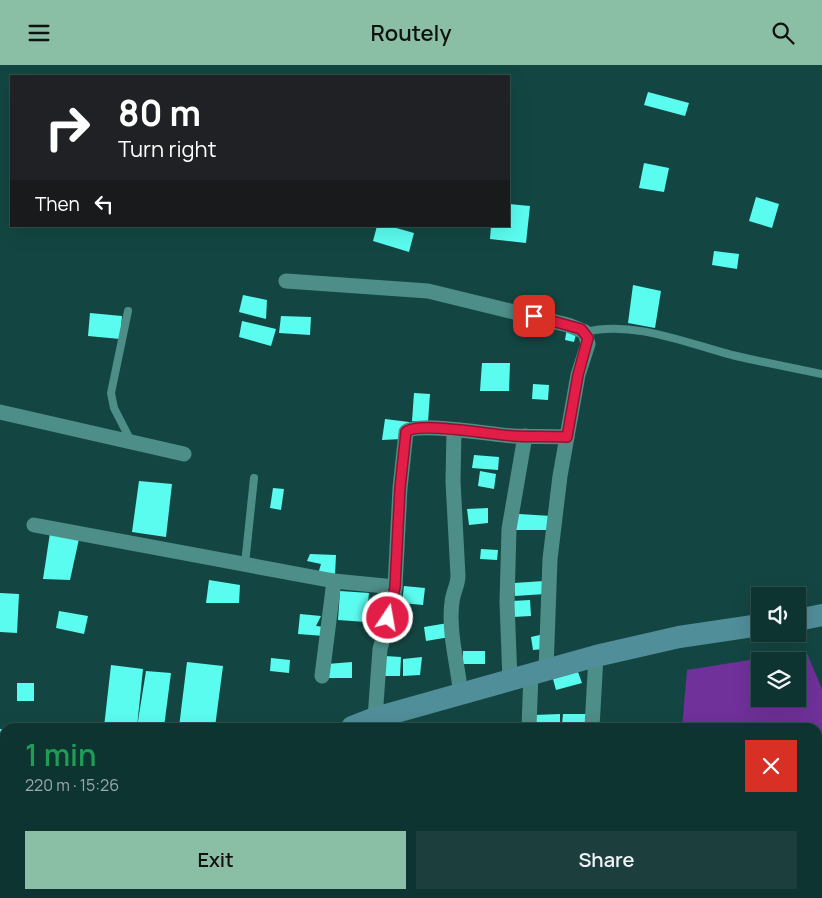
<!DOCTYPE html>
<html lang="en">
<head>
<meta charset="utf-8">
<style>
  body { margin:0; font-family:Manrope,sans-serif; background:#1c3f3e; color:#f1f3f6; height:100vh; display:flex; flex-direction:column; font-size:19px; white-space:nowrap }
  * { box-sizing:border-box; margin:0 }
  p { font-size:16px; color:#9baaac }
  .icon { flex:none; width:28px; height:28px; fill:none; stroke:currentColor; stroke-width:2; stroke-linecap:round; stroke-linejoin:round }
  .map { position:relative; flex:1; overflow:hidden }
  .drawer { position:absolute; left:0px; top:658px; width:822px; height:176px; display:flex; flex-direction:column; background:#0e3432; border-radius:15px 15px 0 0; box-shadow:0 5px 20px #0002,0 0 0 1px #2e4f4d }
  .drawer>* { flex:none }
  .guide { position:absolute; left:10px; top:10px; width:500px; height:152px; border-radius:0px; box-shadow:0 5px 20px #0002,0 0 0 1px #2e4f4d; background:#202124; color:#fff; overflow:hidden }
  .tools { position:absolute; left:751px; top:522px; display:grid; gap:10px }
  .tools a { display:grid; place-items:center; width:55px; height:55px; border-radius:0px; background:#0e3432; box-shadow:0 5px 20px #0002,0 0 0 1px #2e4f4d; font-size:25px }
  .pin { position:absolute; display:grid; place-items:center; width:42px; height:42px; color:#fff; margin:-21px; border-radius:10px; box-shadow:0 2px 8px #0006 }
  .me { position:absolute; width:55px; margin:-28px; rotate:12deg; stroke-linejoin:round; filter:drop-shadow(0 0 4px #0008) }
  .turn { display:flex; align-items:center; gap:18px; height:105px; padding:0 25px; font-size:22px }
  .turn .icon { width:65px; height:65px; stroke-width:2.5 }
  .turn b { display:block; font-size:35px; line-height:42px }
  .then { display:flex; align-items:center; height:48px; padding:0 25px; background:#0003; gap:10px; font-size:19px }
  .round { display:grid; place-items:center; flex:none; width:52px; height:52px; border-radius:0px; background:#1c3f3e }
  .headline { display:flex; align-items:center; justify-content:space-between; height:85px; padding:0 25px }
  h1 { font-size:30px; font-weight:600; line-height:38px; color:#1e9e55 }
  .primary-button { display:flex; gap:10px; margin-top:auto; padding:10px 25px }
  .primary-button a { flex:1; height:58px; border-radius:0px; background:#8abfa5; color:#111; font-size:20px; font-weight:600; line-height:58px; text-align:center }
  .primary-button a+a { background:#1c3f3e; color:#f1f3f6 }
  header { display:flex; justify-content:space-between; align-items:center; height:65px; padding:0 25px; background:#8abfa5; color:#111; font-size:22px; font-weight:600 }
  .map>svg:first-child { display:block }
  .water { fill:#70319b; fill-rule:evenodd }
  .building { fill:#5bfcf0 }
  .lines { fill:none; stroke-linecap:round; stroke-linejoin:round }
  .lane { stroke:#4e8e88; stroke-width:8 }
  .street { stroke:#4e8e88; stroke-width:15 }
  .secondary { stroke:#508e9a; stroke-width:22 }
  .route-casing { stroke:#92132f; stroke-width:12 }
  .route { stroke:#e11d48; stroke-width:9 }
</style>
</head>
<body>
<header><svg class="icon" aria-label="menu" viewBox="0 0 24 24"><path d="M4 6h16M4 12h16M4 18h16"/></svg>Routely<svg class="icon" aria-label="search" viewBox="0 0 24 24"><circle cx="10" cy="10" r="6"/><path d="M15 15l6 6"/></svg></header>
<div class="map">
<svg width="822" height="833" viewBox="0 0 822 833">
  <rect width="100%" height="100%" fill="#134642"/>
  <!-- water -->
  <path class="water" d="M 806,586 L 822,624 L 822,833 L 667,833 L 667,829 L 818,829 L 818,662 L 682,662 L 687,605 ZM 760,596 L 798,596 L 798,634 L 760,634 Z"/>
  <!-- building -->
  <g class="building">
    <path d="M 648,27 L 689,38 L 685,51 L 644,40 Z"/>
    <path d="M 644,98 L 669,103 L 664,127 L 639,123 Z"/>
    <path d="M 756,132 L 779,139 L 772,163 L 749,156 Z"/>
    <path d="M 509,139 L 530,141 L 526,178 L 490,174 L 491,161 L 509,161 Z"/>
    <path d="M 377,161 L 389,161 L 414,168 L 409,187 L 373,176 Z"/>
    <path d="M 714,186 L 739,189 L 737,204 L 712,200 Z"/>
    <path d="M 633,220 L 661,226 L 655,263 L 628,258 Z"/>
    <path d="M 243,230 L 267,235 L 266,254 L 239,247 Z"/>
    <path d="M 90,248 L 122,251 L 120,274 L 88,271 Z"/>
    <path d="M 281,251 L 311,252 L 310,270 L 279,268 Z"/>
    <path d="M 242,256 L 276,264 L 271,281 L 239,272 Z"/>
    <path d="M 567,263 L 577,265 L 574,277 L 565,275 Z"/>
    <path d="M 482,298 L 510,298 L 509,326 L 480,326 Z"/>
    <path d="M 533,319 L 549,320 L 548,335 L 532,334 Z"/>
    <path d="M 414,328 L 430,329 L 428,357 L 412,356 Z"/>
    <path d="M 385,354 L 409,357 L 409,361 L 402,374 L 382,375 Z"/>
    <path d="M 474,390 L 499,392 L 498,405 L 472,403 Z"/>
    <path d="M 480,406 L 496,409 L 494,424 L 478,421 Z"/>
    <path d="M 139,416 L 172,419 L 166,472 L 132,467 Z"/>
    <path d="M 273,423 L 284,424 L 281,445 L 270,443 Z"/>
    <path d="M 488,443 L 488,458 L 469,460 L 467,444 Z"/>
    <path d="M 519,449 L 552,451 L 551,465 L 514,465 Z"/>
    <path d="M 50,468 L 79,474 L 70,515 L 43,514 Z"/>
    <path d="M 481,484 L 498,485 L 497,495 L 480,494 Z"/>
    <path d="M 310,489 L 336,490 L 335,510 L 318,509 L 321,499 L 307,496 Z"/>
    <path d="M 209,515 L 240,520 L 239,538 L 206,538 Z"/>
    <path d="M 544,516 L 545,529 L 515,531 L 514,518 Z"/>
    <path d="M 404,521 L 425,523 L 423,540 L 402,538 Z"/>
    <path d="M 340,526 L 369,528 L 366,557 L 338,555 Z"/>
    <path d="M 0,528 L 19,529 L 17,568 L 0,567 Z"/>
    <path d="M 530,535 L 531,551 L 513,552 L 512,536 Z"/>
    <path d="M 59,546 L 88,551 L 84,569 L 56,563 Z"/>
    <path d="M 300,549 L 321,551 L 316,561 L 325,562 L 324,571 L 298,569 Z"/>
    <path d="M 448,558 L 450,572 L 426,576 L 424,562 Z"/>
    <path d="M 544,569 L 544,584 L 533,585 L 531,572 Z"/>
    <rect x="463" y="586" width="22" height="13"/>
    <path d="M 385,591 L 401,592 L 400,611 L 384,611 Z"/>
    <path d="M 422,592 L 420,610 L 403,611 L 403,594 Z"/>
    <path d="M 271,593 L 290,595 L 289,608 L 270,606 Z"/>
    <path d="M 187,597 L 223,601 L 215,662 L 179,662 Z"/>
    <path d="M 352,597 L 352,613 L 326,613 L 327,599 Z"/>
    <path d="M 111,600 L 143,604 L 137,662 L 104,662 Z"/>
    <path d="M 146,606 L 171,608 L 164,662 L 137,662 Z"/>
    <path d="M 578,607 L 582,618 L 556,625 L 553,614 Z"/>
    <rect x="17" y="618" width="17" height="18"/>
    <path d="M 560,649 L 560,662 L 534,662 L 534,650 Z"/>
    <path d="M 563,649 L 590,649 L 590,659 L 562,659 Z"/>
    <rect x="0" y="664" width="5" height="19"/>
    <path d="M 55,829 L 93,829 L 92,833 L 54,833 Z"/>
  </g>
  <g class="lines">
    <!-- lane -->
    <g class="lane">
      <path d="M 128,246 L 111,328 L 114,343 L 131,376"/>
      <path d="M 585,267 C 633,255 686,278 732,290 C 762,297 792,303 822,309"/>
      <path d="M 245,499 L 254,413"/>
    </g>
    <!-- street -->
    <g class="street">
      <path d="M 286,216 L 428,226 L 568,260 L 585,267 L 588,279 L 578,310 L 560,411 L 550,494 L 546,605"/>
      <path d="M 0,347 L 184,389"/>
      <path d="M 454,365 L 453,416 L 458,511 C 458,520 453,527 452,537 C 448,567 458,600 461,631"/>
      <path d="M 34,460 L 334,516 L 395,522"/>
      <path d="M 322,611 L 334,516"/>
      <path d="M 510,615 L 507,537 L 509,464 L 525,371"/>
      <path d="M 375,653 L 380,584 L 392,542 L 395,522 L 400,423 L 406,367 C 417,356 494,370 513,371 C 531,372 549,371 567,372"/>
      <path d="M 529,662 L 531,609"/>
      <path d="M 592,662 L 596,591"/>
      <path d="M 0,801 L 5,803"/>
      <path d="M 108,829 L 133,833"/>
      <path d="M 6,833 L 6,829"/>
      <path d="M 499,833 L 503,829"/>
    </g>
    <!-- secondary -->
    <g class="secondary">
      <path d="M 798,555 L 822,550"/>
      <path d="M 352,662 L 375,653 L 596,591 L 679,572 L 760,560"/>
      <path d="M 0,691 L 5,691"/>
    </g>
  </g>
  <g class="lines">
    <defs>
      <path id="route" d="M 388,553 L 395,522 L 400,423 L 406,367 C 418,356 494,370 513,371 C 531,372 549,371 567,372 L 578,310 L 588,273 L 581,264 L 534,251"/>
    </defs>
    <!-- route casing -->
    <use href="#route" class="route-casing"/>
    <!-- route -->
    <use href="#route" class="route"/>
  </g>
</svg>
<div class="tools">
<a><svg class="icon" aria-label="sound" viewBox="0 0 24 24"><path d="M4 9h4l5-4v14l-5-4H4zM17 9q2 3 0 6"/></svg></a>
<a><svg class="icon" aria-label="layers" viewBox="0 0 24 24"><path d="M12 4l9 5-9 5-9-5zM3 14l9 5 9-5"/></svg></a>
</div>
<div class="pin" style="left:534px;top:251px;background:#d93025"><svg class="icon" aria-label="arrive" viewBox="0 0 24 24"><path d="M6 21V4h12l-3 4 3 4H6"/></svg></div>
<svg class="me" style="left:388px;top:553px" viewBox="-20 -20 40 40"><circle r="17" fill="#e11d48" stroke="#fff" stroke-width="3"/><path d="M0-11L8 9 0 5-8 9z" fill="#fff"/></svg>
<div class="guide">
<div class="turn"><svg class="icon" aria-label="right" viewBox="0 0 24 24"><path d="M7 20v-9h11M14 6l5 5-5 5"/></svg><div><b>80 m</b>Turn right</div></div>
<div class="then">Then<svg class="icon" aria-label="left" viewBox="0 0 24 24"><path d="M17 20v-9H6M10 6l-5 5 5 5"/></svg></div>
</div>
<section class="drawer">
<div class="headline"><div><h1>1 min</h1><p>220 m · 15:26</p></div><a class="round" style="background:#d93025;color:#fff"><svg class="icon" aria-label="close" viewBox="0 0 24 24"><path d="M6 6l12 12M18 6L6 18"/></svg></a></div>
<div class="primary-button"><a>Exit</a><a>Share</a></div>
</section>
</div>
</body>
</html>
